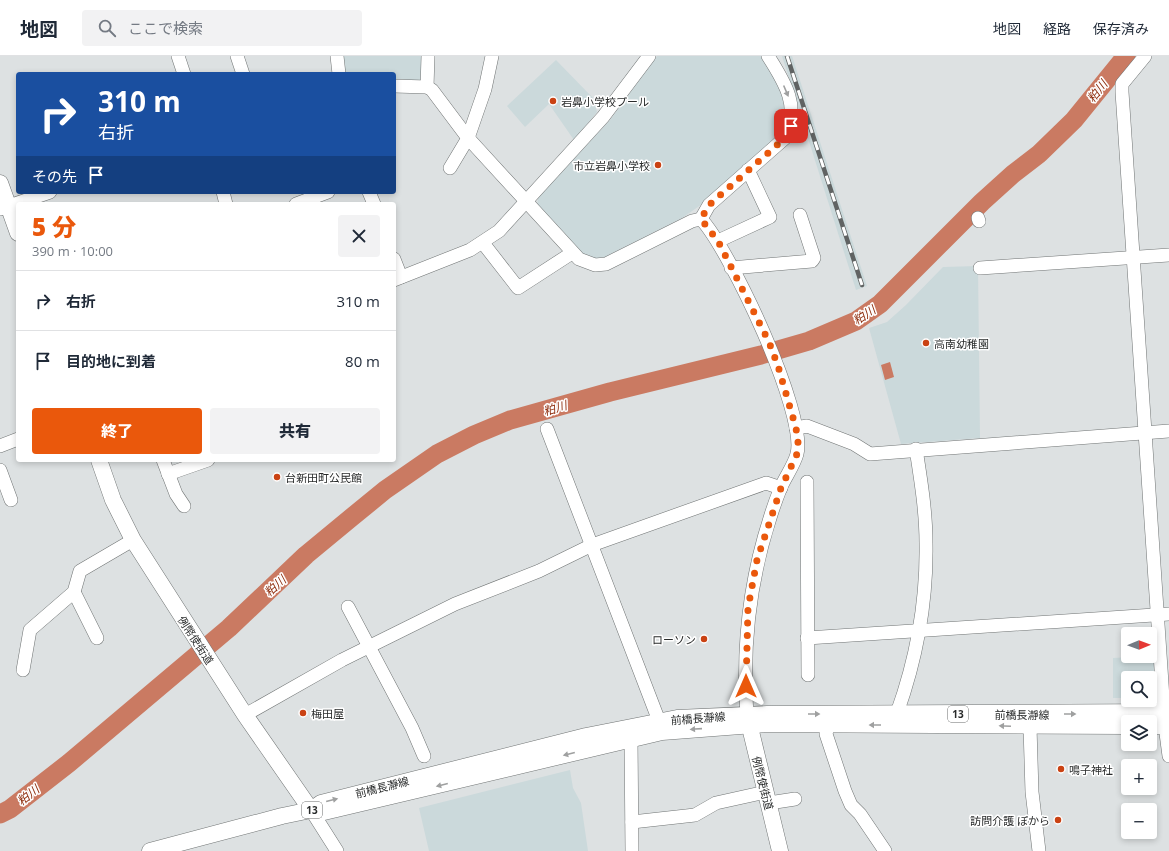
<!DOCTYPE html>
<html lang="ja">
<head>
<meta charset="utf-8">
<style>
  body { margin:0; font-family:"Open Sans","Noto Sans JP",sans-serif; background:#f2f2f3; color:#1f2937; height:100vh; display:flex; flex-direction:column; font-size:15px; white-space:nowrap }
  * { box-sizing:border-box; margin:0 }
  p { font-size:13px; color:#747a83 }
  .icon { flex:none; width:22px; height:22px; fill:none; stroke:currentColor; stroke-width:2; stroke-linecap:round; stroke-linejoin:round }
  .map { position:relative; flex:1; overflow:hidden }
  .side { position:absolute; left:16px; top:146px; width:380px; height:260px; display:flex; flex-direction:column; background:#fff; border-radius:4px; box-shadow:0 2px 6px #0003 }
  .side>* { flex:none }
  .top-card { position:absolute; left:16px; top:16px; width:380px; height:122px; border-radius:4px; box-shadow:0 2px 6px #0003; background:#1a4fa0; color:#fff; overflow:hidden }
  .needle { width:26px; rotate:89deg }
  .controls { position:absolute; left:1121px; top:571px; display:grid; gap:8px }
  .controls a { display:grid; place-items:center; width:36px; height:36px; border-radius:4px; background:#fff; box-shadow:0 2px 6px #0003; font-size:20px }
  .pin { position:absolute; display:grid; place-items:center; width:34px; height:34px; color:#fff; margin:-17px; border-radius:8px; box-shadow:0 2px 6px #0006 }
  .me { position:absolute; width:44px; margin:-22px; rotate:0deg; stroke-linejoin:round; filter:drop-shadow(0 0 3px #0008) }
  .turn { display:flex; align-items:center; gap:14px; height:84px; padding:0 16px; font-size:18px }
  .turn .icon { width:52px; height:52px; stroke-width:2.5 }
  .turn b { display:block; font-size:28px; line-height:34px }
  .then { display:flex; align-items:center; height:38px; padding:0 16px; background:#0003; gap:8px; font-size:15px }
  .round { display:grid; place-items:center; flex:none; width:42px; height:42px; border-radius:4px; background:#f2f2f3 }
  .summary { display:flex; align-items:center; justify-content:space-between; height:68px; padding:0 16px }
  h1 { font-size:24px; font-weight:800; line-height:30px; color:#ea580c }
  .primary-button { display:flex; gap:8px; margin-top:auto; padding:8px 16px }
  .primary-button a { flex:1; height:46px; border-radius:4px; background:#ea580c; color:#fff; font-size:16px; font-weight:800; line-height:46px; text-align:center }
  .primary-button a+a { background:#f2f2f3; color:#1f2937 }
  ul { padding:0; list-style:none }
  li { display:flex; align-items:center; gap:12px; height:60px; padding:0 16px; border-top:1px solid #e0e1e3 }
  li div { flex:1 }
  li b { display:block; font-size:15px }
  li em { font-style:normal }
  header { display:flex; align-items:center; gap:24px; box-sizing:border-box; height:56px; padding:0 20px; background:#fff; border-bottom:1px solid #e0e1e3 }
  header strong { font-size:19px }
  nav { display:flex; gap:22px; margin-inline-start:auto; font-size:14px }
  .search { width:280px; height:36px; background:#f2f2f3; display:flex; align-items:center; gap:10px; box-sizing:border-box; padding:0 14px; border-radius:4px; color:#747a83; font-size:15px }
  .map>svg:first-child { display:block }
  .built { fill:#cbd9db }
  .water { fill:#ca7a62 }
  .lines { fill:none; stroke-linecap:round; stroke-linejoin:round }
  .river { stroke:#ca7a62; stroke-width:19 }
  .minor-casing { stroke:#707474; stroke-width:14 }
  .major-casing { stroke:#707474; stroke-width:17 }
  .minor { stroke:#fff; stroke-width:13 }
  .major { stroke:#fff; stroke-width:16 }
  .rail-casing { stroke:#606363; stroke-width:4.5 }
  .rail { stroke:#fff; stroke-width:3; stroke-dasharray:9; stroke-linecap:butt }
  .oneway { fill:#9fa0a0 }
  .route { stroke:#ea580c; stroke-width:7; stroke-dasharray:0 12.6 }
  .poi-dot { fill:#ca4213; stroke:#fff; stroke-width:1.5 }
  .labels { text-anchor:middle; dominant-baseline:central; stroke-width:3; stroke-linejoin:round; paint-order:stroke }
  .shield { fill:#fff; stroke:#696b6b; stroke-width:1 }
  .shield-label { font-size:10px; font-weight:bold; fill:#292b2b }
  .poi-label { font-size:11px; fill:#292b2b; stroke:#fff; text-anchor:start }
  .street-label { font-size:11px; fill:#292b2b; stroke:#fff }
  .water-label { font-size:12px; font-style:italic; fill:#8f2e0e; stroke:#fff }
</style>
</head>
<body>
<header>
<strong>地図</strong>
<div class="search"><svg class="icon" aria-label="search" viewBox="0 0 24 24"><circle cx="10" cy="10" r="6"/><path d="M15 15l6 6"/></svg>ここで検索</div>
<nav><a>地図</a><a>経路</a><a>保存済み</a></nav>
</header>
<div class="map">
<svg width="1169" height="795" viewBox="0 0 1169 795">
  <rect width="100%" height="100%" fill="#dde1e2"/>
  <!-- built -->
  <g class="built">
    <path d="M 340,0 L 423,0 L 422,25 L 394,26 L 394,18 L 342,18 Z"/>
    <path d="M 657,0 L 762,0 L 772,16 L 787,48 L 789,63 L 778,81 L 718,137 L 682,162 L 605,201 L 590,203 L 583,200 L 537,151 L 538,142 L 610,64 Z"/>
    <path d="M 782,0 L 792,0 L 867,230 L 856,234 Z"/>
    <path d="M 556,4 L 593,42 L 597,56 L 574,84 L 549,48 L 525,71 L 507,50 Z"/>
    <path d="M 978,210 L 980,382 L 901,388 L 869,272 L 887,266 L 906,249 L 943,211 Z"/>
    <path d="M 1150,598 L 1158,598 L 1160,641 L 1150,642 L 1150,622 L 1128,622 L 1128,642 L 1113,642 L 1113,602 L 1150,600 Z"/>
    <path d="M 570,714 L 573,732 L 581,747 L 588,795 L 429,795 L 419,752 Z"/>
  </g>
  <!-- water -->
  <path class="water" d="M 890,306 L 894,321 L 885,324 L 881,309 Z"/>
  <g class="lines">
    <!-- river -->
    <path class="river" d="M 0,758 L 10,753 L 69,707 L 229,572 L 306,499 L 352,461 L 385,434 L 437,398 L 474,379 L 510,364 L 610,336 L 761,299 L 809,285 L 856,265 L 880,248 L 982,146 L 1013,118 L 1039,98 L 1074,64 L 1126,0"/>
    <defs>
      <g id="minor">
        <path d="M 178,0 L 184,18"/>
        <path d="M 237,0 L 243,18"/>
        <path d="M 337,0 L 339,18"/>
        <path d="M 1145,0 L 1122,28 L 1122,36 L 1164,657"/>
        <path d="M 394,30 L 427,31 L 432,34 L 468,82 L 579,203 L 595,209 L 606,208 L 692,165 L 701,163 C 730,194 807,357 797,398 C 794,409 786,420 781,431 C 777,441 773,452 770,462 C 749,527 742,590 747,659"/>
        <path d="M 427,31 L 428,0"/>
        <path d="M 450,112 L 468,82 L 485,33 L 492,0"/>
        <path d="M 223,136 L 226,148"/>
        <path d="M 369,136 L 374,148"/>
        <path d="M 296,148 L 328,136"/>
        <path d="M 0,153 L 50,136"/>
        <path d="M 978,162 L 979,165"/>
        <path d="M 701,163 L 709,149 L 785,82 C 800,51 786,28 768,0"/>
        <path d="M 718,185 L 770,161 L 748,114"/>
        <path d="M 483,187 L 518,232 L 572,197"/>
        <path d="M 394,203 L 401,221"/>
        <path d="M 731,212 L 812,205 L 814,202 L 800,159"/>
        <path d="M 980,212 L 1169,199"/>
        <path d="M 394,224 L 470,194 L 499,175 L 603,61 L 649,0"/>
        <path d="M 796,372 L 807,370 L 854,388 L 870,398 L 1169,375"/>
        <path d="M 547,373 L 659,665"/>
        <path d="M 0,390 L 18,383"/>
        <path d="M 163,404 L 176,438 L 184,450"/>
        <path d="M 0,414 L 11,444"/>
        <path d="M 168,418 L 208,404"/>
        <path d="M 807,426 L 808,619"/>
        <path d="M 74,536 L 97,582"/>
        <path d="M 348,551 L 412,672 L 424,700"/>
        <path d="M 807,582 L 1169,558"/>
        <path d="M 23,614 L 30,574 L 74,536 L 80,515 L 133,484"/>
        <path d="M 897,657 C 916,604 927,544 926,487 C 926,456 921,425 916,393"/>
        <path d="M 245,659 L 342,604 L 455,548 L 539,515 L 592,489 L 766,427 L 781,432"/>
        <path d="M 828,669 L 826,678 L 845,735 L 851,749 L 860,758 L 885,795"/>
        <path d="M 1165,670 L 1169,700"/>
        <path d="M 1030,671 L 1032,736 L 1039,795"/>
        <path d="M 631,682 L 632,795"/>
        <path d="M 769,747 L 795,743"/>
        <path d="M 311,754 L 337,795"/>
        <path d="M 632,766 L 695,759 L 716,747 L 766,736"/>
      </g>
      <g id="major">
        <path d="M 0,127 L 18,177"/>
        <path d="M 99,404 L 113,444 L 133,484 L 245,659 L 311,754 L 282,760 L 150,795"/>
        <path d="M 747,659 L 780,795"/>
        <path d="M 1128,670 L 767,668 L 662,676 L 324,756 L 311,754 L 321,747 L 586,680 L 677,662 L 767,658 L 1169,656"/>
        <path d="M 1150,670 L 1169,670"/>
      </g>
    </defs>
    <!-- minor casing -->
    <use href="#minor" class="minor-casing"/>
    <!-- major casing -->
    <use href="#major" class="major-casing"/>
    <!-- minor -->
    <use href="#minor" class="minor"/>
    <!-- major -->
    <use href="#major" class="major"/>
    <defs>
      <path id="rail" d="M 787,0 L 862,229"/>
    </defs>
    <!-- rail casing -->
    <use href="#rail" class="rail-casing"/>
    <!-- rail -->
    <use href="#rail" class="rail"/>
  </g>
  <!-- one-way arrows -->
  <defs><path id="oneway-solid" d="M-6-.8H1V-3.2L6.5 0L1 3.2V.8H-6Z"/></defs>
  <g class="oneway">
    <use href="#oneway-solid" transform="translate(786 35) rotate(67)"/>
    <use href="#oneway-solid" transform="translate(814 658)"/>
    <use href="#oneway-solid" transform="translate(1070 658)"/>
    <use href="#oneway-solid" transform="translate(875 669) rotate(180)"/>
    <use href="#oneway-solid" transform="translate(1005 670) rotate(-178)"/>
    <use href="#oneway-solid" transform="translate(696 673) rotate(176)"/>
    <use href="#oneway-solid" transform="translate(569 698) rotate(166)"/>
    <use href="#oneway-solid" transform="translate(442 729) rotate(166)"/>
    <use href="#oneway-solid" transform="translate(332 744) rotate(-14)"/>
  </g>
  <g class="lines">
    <!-- route -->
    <path class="route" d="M 746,630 L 748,552 L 757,504 L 781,432 L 797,398 L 798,386 L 796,372 L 778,310 L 769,286 L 718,185 L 701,163 L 709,149 L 785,82 L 791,70"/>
  </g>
  <!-- markers -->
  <g class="poi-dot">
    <circle cx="553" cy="45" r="4"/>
    <circle cx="658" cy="109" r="4"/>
    <circle cx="926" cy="287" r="4"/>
    <circle cx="277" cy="421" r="4"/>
    <circle cx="704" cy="583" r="4"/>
    <circle cx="303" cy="657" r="4"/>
    <circle cx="1061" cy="713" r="4"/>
    <circle cx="1058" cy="764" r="4"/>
  </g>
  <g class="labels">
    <!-- shield labels -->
    <g class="shield">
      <rect x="948" y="650" width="20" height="16" rx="3"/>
      <rect x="302" y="746" width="20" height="16" rx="3"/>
    </g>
    <g class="shield-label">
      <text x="958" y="658">13</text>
      <text x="312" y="754">13</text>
    </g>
    <!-- poi labels -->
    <g class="poi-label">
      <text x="561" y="45">岩鼻小学校プール</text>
      <text x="650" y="109" text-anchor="end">市立岩鼻小学校</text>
      <text x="934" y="287">高南幼稚園</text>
      <text x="285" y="421">台新田町公民館</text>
      <text x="696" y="583" text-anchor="end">ローソン</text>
      <text x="311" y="657">梅田屋</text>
      <text x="1069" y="713">鳴子神社</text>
      <text x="1050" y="764" text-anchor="end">訪問介護 ぽから</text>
    </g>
    <!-- street labels -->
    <g class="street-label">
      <text transform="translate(196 584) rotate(57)">例幣使街道</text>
      <text x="1022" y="658">前橋長瀞線</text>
      <text transform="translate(698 662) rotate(-4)">前橋長瀞線</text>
      <text transform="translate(763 727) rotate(76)">例幣使街道</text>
      <text transform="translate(382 731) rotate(-14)">前橋長瀞線</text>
    </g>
    <!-- water labels -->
    <g class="water-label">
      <text transform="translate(1097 35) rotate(-51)">粕川</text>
      <text transform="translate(864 259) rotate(-33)">粕川</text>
      <text transform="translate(555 352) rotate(-16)">粕川</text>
      <text transform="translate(275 530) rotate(-42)">粕川</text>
      <text transform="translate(28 739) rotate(-38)">粕川</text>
    </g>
  </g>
</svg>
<div class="controls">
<a><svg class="needle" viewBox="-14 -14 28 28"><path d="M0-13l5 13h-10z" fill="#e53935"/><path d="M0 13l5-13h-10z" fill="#747a83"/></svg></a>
<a><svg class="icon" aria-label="search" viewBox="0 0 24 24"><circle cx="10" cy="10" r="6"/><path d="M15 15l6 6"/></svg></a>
<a><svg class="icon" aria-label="layers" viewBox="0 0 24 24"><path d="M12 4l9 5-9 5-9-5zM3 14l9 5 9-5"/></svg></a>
<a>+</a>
<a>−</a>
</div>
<div class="pin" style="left:791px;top:70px;background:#d93025"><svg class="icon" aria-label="arrive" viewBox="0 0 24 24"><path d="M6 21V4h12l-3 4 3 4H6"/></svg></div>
<svg class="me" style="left:746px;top:630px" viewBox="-20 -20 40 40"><path d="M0-17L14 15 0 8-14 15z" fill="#ea580c" stroke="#fff" stroke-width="4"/></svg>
<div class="top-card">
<div class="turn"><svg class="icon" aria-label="right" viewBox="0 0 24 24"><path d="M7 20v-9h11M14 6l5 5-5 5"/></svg><div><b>310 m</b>右折</div></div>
<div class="then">その先<svg class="icon" aria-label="arrive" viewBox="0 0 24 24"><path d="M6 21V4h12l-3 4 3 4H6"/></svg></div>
</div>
<section class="side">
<div class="summary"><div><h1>5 分</h1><p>390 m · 10:00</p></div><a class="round"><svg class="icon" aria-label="close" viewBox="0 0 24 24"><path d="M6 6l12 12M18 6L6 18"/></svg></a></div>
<ul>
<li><svg class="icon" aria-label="right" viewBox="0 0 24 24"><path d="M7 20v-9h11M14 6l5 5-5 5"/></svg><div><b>右折</b></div><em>310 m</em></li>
<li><svg class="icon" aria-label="arrive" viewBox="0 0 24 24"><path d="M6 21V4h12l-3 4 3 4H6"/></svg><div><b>目的地に到着</b></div><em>80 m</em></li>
</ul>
<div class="primary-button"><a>終了</a><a>共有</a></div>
</section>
</div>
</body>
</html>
